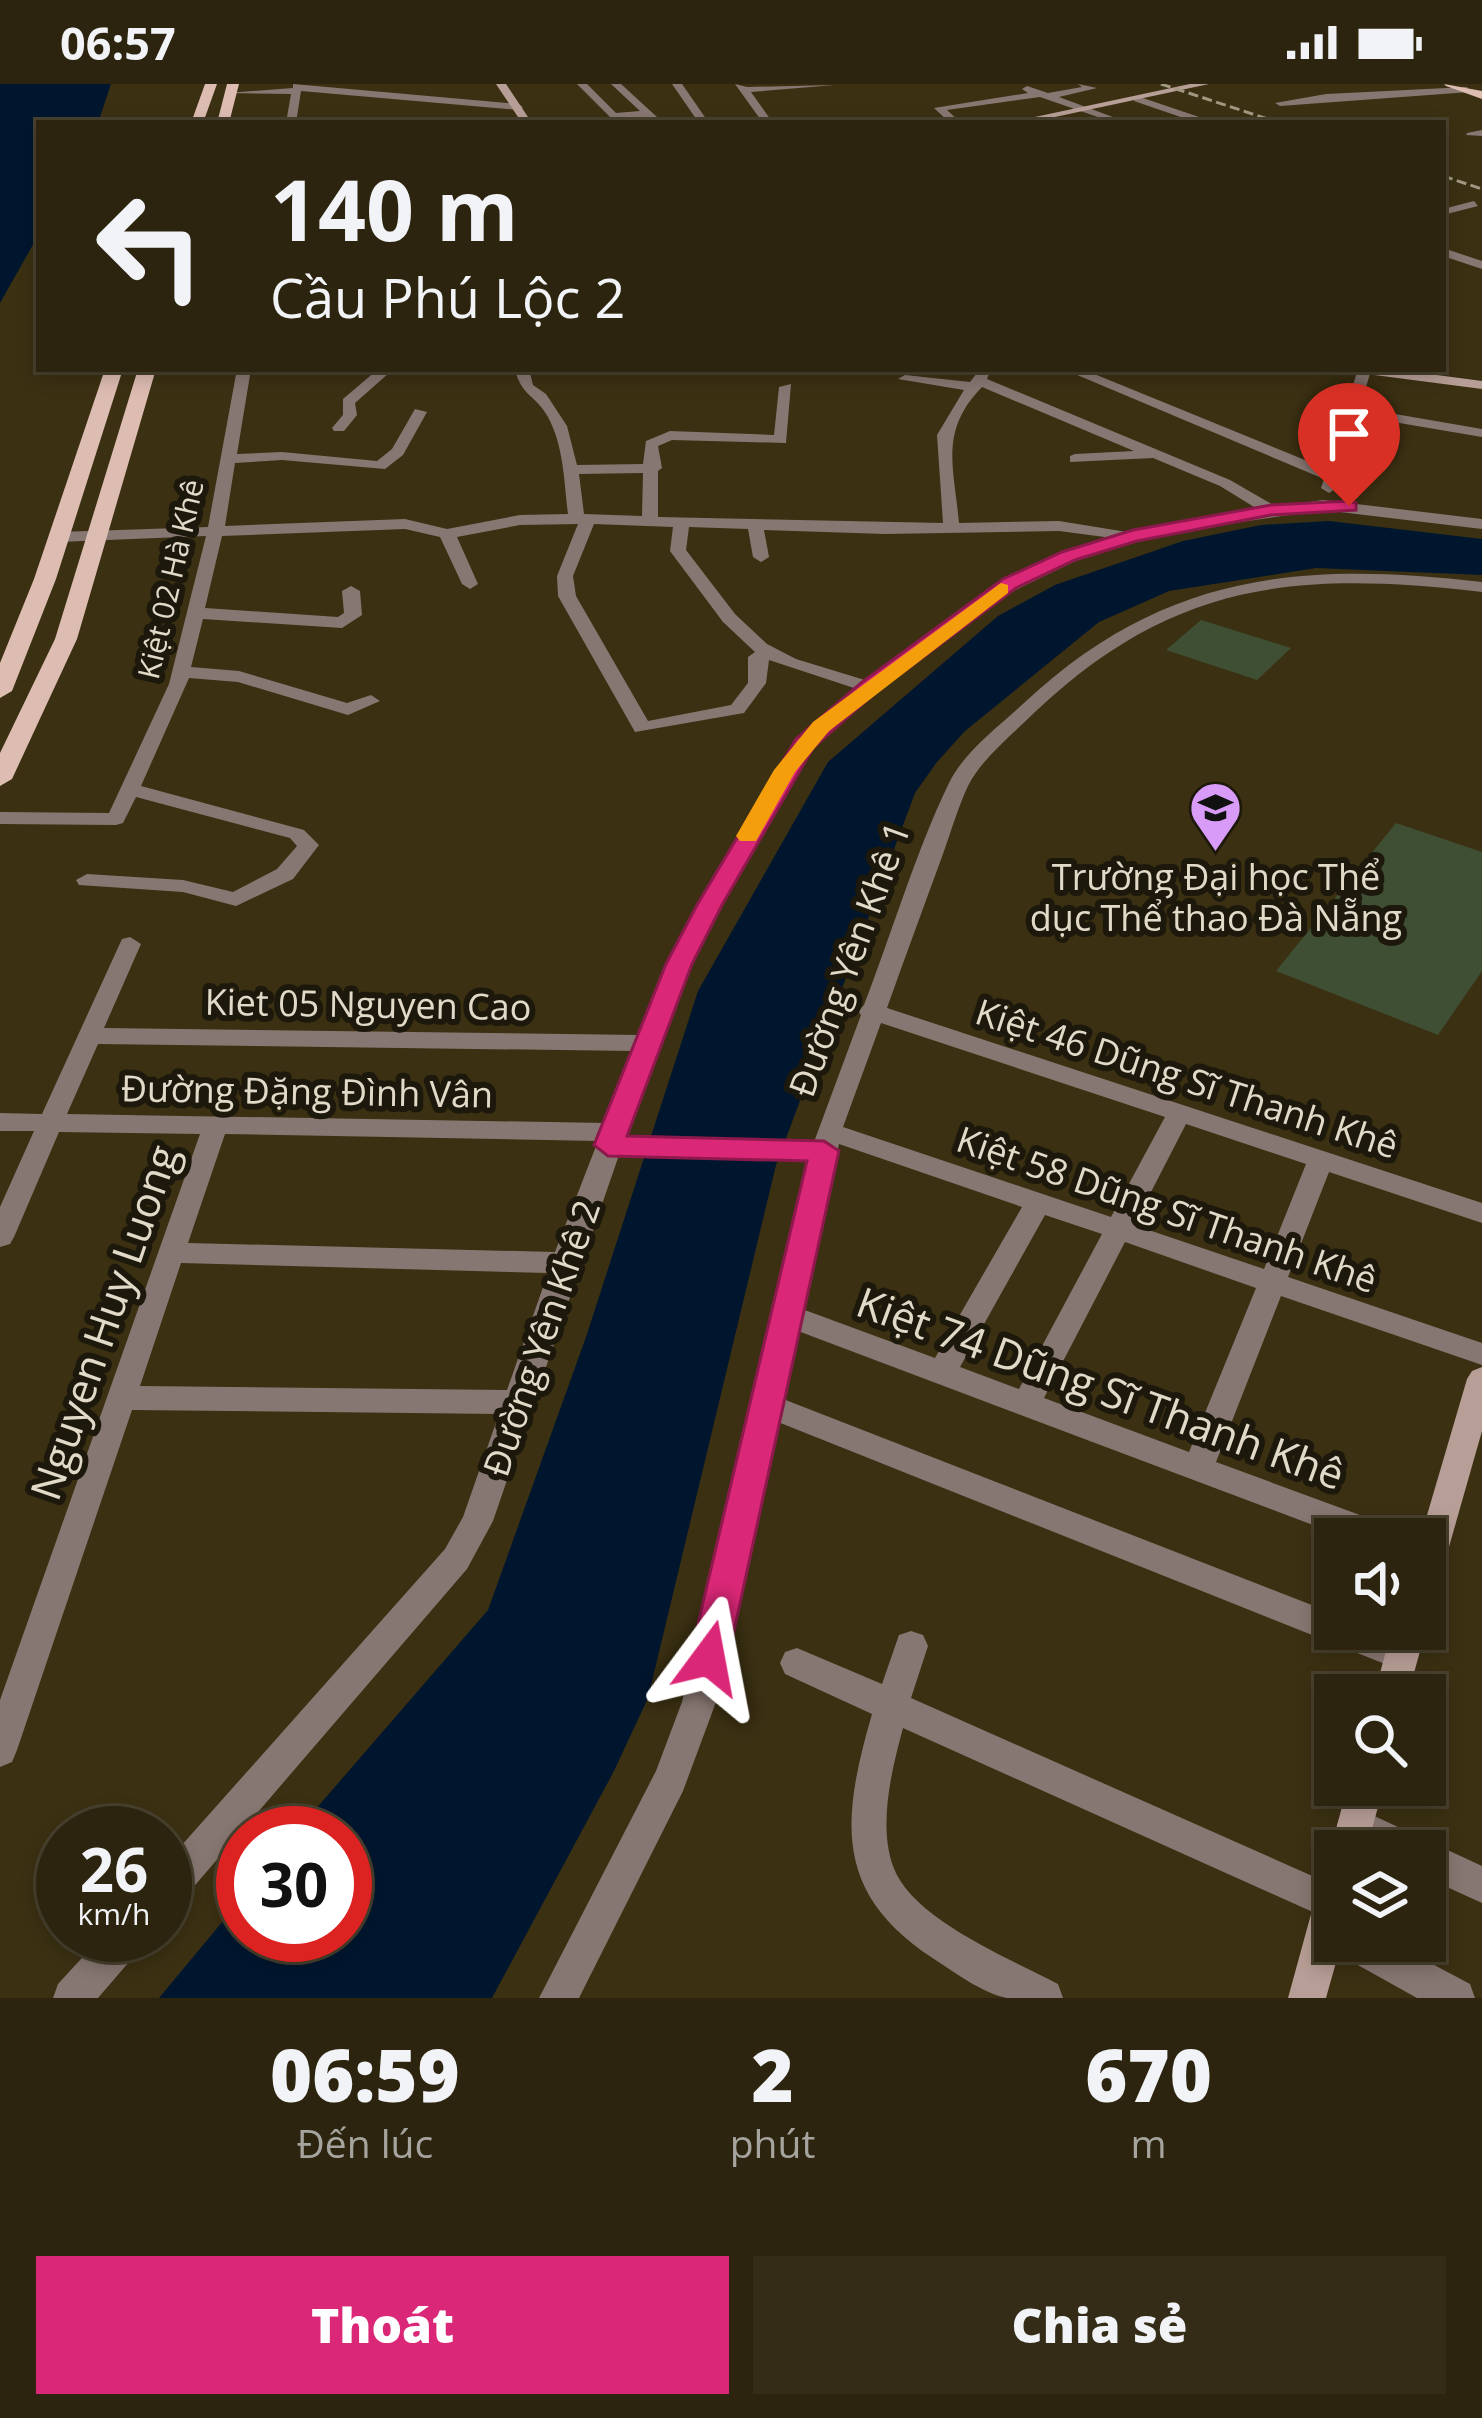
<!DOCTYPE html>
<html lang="vi">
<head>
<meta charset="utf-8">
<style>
  body { margin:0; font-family:"Open Sans",sans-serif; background:#342c17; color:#f1f3f6; height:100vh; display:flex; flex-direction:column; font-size:45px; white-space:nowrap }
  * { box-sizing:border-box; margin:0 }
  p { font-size:39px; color:#a6a49e }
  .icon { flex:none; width:66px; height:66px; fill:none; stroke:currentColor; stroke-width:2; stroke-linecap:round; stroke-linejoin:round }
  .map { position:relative; height:1914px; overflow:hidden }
  .drawer { display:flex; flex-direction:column; background:#2c240e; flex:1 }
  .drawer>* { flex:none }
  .hud { position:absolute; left:36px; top:36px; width:1410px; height:252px; border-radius:0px; box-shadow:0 6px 18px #0003,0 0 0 3px #48412e; background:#2c240e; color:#f1f3f6; overflow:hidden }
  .fabs { position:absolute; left:1314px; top:1434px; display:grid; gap:24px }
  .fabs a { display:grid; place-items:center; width:132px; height:132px; border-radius:0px; background:#2c240e; box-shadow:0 6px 18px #0003,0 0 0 3px #48412e; font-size:60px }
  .speed { position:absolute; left:36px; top:1722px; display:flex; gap:24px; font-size:60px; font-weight:700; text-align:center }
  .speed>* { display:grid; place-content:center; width:156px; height:156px; border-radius:50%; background:#2c240e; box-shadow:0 6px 18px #0003,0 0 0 3px #48412e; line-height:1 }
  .speed small { font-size:30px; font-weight:400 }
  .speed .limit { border:18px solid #d22; background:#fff; color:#111 }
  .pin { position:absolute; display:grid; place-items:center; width:102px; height:102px; color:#fff; margin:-123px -51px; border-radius:50% 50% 50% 0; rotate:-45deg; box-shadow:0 0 12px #0007 }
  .pin .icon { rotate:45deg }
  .me { position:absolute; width:132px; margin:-66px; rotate:13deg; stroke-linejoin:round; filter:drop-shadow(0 0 9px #0008) }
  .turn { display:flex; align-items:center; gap:42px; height:252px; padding:0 36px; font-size:54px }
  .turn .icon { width:156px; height:156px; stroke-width:2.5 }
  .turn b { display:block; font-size:84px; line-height:102px }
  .eta { display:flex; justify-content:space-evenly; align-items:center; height:204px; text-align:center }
  .eta b { font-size:72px; font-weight:800; line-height:84px }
  .action { display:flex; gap:24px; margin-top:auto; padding:24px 36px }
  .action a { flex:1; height:138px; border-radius:0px; background:#db2777; color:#fff; font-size:48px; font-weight:800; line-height:138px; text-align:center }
  .action a+a { background:#342c17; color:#f1f3f6 }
  .status { display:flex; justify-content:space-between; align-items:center; height:84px; padding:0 60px; background:#2c240e; direction:ltr }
  .status svg { height:33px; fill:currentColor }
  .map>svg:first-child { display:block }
  .green { fill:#3f4f34 }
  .water { fill:#00162f }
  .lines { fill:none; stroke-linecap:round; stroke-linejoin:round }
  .street { fill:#877772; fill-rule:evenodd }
  .secondary { fill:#b79e96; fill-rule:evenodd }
  .primary { fill:#ddbcb2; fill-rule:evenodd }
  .rail { stroke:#a19882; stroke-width:3; stroke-dasharray:10 4.5; stroke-linecap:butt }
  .route { fill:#db2777; stroke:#8e194d; stroke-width:3 }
  .slow { fill:#f59e0b }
  .labels { text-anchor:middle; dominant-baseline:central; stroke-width:12; stroke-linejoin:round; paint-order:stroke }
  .far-street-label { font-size:30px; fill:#e1dac9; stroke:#1d180c }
  .poi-label { font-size:36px; fill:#e1dac9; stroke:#1d180c }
  .street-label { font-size:36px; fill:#e1dac9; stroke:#1d180c }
  .near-street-label { font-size:42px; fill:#e1dac9; stroke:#1d180c }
</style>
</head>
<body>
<div class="status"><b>06:57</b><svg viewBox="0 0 49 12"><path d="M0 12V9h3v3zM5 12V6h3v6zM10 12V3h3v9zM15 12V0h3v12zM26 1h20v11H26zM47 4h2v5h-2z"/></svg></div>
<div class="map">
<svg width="1482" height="1914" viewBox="0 0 1482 1914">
  <rect width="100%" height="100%" fill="#3b3012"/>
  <!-- green -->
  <g class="green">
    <path d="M 1201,536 L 1291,564 L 1257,596 L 1166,566 Z"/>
    <path d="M 1396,739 L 1482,768 L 1482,887 L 1438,951 L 1276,887 Z"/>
  </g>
  <!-- water -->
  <g class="water">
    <path d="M 0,0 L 111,0 L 98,39 L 39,39 L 39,150 L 0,219 Z"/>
    <path d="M 1329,437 L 1482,455 L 1482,491 L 1316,484 L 1169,507 L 1099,538 L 965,647 L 937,678 L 915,709 L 776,1081 L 648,1614 L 614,1687 L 492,1914 L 159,1914 L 243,1813 L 243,1851 L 345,1851 L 345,1749 L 295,1749 L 488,1526 L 586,1253 L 698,907 L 828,678 L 998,532 L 1055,501 L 1183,457 L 1261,441 Z"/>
  </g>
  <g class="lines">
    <!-- street -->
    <g class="street">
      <path d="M 293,0 L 518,20 L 523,23 L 518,26 L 301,7 L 296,39 L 286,39 L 291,10 L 226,9 L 293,4 Z"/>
      <path d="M 577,0 L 587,0 L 616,29 L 640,27 L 611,0 L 621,0 L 657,33 L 611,34 Z"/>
      <path d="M 672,0 L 682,0 L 709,39 L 699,39 Z"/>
      <path d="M 735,0 L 747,3 L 835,1 L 751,8 L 773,39 L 763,39 Z"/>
      <path d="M 1078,0 L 1097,4 L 1059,13 L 1129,39 L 1115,39 L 1040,13 L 947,26 L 961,39 L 950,39 L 934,24 L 1028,9 L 1022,5 L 1027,2 L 1048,9 L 1082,3 Z"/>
      <path d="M 1467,3 L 1470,8 L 1280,22 L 1275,19 L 1326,10 Z"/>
      <path d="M 1137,12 L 1211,37 L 1213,39 L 1198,39 L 1134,17 Z"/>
      <path d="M 1482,46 L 1482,52 L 1466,51 L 1467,49 Z"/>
      <path d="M 1474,117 L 1478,122 L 1443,131 L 1443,125 Z"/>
      <path d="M 1443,164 L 1482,177 L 1482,185 L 1443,172 Z"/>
      <path d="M 237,285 L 251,285 L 237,370 L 282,368 L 377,377 L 392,365 L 415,325 L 427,328 L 403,371 L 385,385 L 282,376 L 235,379 L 225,442 L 405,435 L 447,445 L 520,431 L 568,430 C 564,398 564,363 548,333 C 536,311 521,312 515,285 L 529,285 L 533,301 L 546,310 L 567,342 L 577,381 L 643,380 L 646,357 L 670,347 L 774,351 L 779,303 L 791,300 L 786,359 L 672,356 L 658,362 L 662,384 L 658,387 L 658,433 L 943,439 L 937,351 L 964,306 L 898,295 L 905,291 L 970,298 L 980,285 L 991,285 L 987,295 L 1230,396 L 1277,423 L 1323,416 L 1482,435 L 1482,445 L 1323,426 L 1178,447 L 1094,468 L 997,515 L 828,646 L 794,688 L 690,880 L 626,1053 L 814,1058 L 861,931 L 858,927 L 864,921 C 892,849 916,767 949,699 C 963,669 1000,641 1024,619 C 1163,489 1300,477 1482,498 L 1482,508 C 1298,487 1175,496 1035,628 C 1014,649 981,675 968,702 C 958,723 951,748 943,770 C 924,822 905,873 887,924 L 1482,1119 L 1482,1139 L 1329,1088 L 1288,1193 L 1482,1259 L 1482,1281 L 1281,1212 L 1216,1378 L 1398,1445 L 1403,1455 L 1350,1455 L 798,1247 L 783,1315 L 1335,1530 L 1335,1545 L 1375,1545 L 1414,1560 L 1419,1571 L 1414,1582 L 1402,1586 L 1390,1582 L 778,1338 L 716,1618 L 683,1707 L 579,1914 L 539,1914 L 656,1687 L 682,1618 L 810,1076 L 619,1071 L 493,1437 L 467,1485 L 178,1821 L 165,1827 L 165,1780 L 445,1465 L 463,1433 L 499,1330 L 132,1326 L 17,1666 L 12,1678 L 0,1683 L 0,1616 L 200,1050 L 59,1048 L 14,1153 L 10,1160 L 0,1163 L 0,1123 L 34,1047 L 0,1047 L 0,1029 L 42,1030 L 122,855 L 130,853 L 141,860 L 104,944 L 640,951 L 668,880 L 775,686 L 814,638 L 857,605 L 769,576 L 766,599 L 744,629 L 635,648 L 558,512 L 557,492 L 578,440 L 520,441 L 457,453 L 478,500 L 470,505 L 462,500 L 440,453 L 405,445 L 222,452 L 205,524 L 338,533 L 344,529 L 342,507 L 351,502 L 360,507 L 362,531 L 342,544 L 203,535 L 191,583 L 239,587 L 347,619 L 371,611 L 380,617 L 348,631 L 238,598 L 189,594 L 141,702 L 304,746 L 319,761 L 293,795 L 236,822 L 183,808 L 79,801 L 76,796 L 87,790 L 183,796 L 233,808 L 277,785 L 297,762 L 290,754 L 136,713 L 123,739 L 116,741 L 0,740 L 0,728 L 109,729 L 169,600 L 206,452 L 59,458 L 51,453 L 59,448 L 208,443 ZM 982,303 L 1134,367 L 1075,370 L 1070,372 L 1070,378 L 1153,374 L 1220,402 L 1259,426 L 1178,437 L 1133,449 L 1059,437 L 959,439 C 954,383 939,347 982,303 ZM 643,389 L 642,432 L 584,430 L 579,390 ZM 594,440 L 673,443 L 670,467 L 723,538 L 755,568 L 748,573 L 748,599 L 731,621 L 648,637 L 576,512 L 573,492 ZM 689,443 L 748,445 L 753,473 L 761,478 L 769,473 L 764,446 L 885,450 L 1059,447 L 1112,454 C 1017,478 944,539 868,597 L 796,575 L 767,560 L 735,530 L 686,466 ZM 881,939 L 1165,1033 L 1111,1133 L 843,1043 ZM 98,960 L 634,967 L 606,1039 L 67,1030 ZM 1186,1040 L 1306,1080 L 1264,1185 L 1134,1141 ZM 225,1050 L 598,1057 L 555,1168 L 188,1159 ZM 839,1060 L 1022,1123 L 935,1274 L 802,1225 ZM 1045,1131 L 1102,1150 L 1019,1305 L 960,1283 ZM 1125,1158 L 1256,1204 L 1189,1368 L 1044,1314 ZM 181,1179 L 548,1189 L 507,1306 L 140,1302 Z"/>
      <path d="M 1063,285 L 1082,285 L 1327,385 L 1358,285 L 1371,286 L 1360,324 L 1482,345 L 1482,353 L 1358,332 L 1337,404 L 1329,409 L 1321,404 L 1324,395 Z"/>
      <path d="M 377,286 L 389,289 L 355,319 L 357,331 L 344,347 L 334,347 L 332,344 L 343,331 L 343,315 Z"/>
      <path d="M 911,1547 L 923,1551 L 928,1562 L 911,1614 L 1335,1802 L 1335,1838 L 903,1644 C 892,1685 878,1740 893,1782 C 911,1835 1011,1875 1058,1900 L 1063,1914 C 1046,1914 1025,1914 1007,1914 C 984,1910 954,1888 934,1875 C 832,1809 842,1734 872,1630 L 785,1590 L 780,1579 L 785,1568 L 797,1564 L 882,1600 L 899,1551 Z"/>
      <path d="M 1355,1723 L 1482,1782 L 1482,1819 L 1425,1793 L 1425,1767 L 1370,1767 L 1342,1754 L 1337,1741 L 1342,1728 Z"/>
      <path d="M 1335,1850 L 1335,1857 L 1389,1857 L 1470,1900 L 1475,1914 L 1417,1914 L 1338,1870 L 1332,1857 Z"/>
      <path d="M 103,1851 L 147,1851 L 141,1864 L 98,1914 L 53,1914 L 58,1900 Z"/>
    </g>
    <!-- secondary -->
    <g class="secondary">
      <path d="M 496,0 L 506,0 L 532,39 L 522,39 Z"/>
      <path d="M 1190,0 L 1209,0 L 1027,39 L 1007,39 Z"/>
      <path d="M 1352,285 L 1391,285 L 1482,297 L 1482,305 L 1359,289 Z"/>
      <path d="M 1482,1283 L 1482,1347 L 1441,1491 L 1436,1501 L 1425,1505 L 1425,1455 L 1420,1455 L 1467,1295 L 1472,1287 Z"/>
      <path d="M 1392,1545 L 1426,1545 L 1408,1611 L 1374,1611 Z"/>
      <path d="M 1348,1701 L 1384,1701 L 1366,1767 L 1335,1767 L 1335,1780 L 1330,1767 Z"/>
      <path d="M 1335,1793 L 1335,1857 L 1342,1857 L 1326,1914 L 1288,1914 L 1316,1812 L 1322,1799 Z"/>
    </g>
    <!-- primary -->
    <g class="primary">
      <path d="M 205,0 L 217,0 L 203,39 L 191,39 Z"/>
      <path d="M 227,0 L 239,0 L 229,39 L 217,39 Z"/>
      <path d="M 1444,0 L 1482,7 L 1482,15 L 1446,2 Z"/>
      <path d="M 105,285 L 123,285 L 56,495 L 12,607 L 0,614 L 0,579 L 34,495 Z"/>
      <path d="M 138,285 L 156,285 L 77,555 L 12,695 L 0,702 L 0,669 L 55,555 Z"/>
    </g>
    <!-- rail -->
    <g class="rail">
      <path d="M 1161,0 L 1280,39"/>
      <path d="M 1443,92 L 1482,105"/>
    </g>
  </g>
  <!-- route -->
  <path class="route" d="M 1349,417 L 1356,419 L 1356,426 L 1271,431 L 1137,457 L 1075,476 L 1016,504 L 876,608 L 813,664 L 722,821 L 692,880 L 627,1052 L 824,1057 L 839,1067 L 728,1574 L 723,1586 L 709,1591 L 696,1586 L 690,1574 L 807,1077 L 608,1072 L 594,1061 L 666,880 L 697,821 L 796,655 L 861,599 L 1003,495 L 1062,468 L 1133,446 L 1271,421 Z"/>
  <!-- slow -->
  <path class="slow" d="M 1001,499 L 1008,501 L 1008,509 L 829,647 L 795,688 L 756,757 L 740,757 L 736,752 L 774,686 L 813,638 Z"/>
  <!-- icons -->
  <defs>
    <symbol id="school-pin" viewBox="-11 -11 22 30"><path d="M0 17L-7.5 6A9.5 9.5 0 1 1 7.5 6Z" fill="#d89bf8" stroke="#1d180c"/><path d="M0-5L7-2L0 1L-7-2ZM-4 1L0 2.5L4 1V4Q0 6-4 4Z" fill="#111"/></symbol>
  </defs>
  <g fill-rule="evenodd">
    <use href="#school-pin" x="1186" y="694" width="59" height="81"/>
  </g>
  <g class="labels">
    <!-- far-street labels -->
    <g class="far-street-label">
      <text transform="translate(170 495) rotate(-77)">Kiệt 02 Hà Khê</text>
    </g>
    <!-- poi labels -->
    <g class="poi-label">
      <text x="1216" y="792">Trường Đại học Thể<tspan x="1216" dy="41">dục Thể thao Đà Nẵng</tspan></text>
    </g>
    <!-- street labels -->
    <g class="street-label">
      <text transform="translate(849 875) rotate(-70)">Đường Yên Khê 1</text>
      <text transform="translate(368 920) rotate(1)">Kiet 05 Nguyen Cao</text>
      <text transform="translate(1187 994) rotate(18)">Kiệt 46 Dũng Sĩ Thanh Khê</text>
      <text transform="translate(307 1007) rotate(1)">Đường Đặng Đình Vân</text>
      <text transform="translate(1167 1125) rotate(19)">Kiệt 58 Dũng Sĩ Thanh Khê</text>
      <text transform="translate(541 1254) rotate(-71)">Đường Yên Khê 2</text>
    </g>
    <!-- near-street labels -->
    <g class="near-street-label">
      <text transform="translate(103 1238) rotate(-71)">Nguyen Huy Luong</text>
      <text transform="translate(1101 1303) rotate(20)">Kiệt 74 Dũng Sĩ Thanh Khê</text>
    </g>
  </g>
</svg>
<div class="fabs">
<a><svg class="icon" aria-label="sound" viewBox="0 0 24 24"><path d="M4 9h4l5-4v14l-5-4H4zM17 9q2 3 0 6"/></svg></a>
<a><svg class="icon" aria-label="search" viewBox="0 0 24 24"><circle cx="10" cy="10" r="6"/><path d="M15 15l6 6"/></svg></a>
<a><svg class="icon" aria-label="layers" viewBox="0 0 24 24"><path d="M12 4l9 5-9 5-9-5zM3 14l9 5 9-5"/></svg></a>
</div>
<div class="speed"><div>26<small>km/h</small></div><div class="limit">30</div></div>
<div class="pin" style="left:1349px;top:422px;background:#d93025"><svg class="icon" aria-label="arrive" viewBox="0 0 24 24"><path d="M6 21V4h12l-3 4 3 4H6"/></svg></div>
<svg class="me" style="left:709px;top:1574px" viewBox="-20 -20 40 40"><path d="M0-17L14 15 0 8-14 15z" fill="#db2777" stroke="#fff" stroke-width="4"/></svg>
<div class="hud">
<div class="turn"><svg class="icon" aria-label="left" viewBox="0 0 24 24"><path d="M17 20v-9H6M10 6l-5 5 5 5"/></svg><div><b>140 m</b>Cầu Phú Lộc 2</div></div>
</div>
</div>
<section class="drawer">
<div class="eta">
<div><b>06:59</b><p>Đến lúc</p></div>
<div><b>2</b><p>phút</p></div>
<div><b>670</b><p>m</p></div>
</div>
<div class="action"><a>Thoát</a><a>Chia sẻ</a></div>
</section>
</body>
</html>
